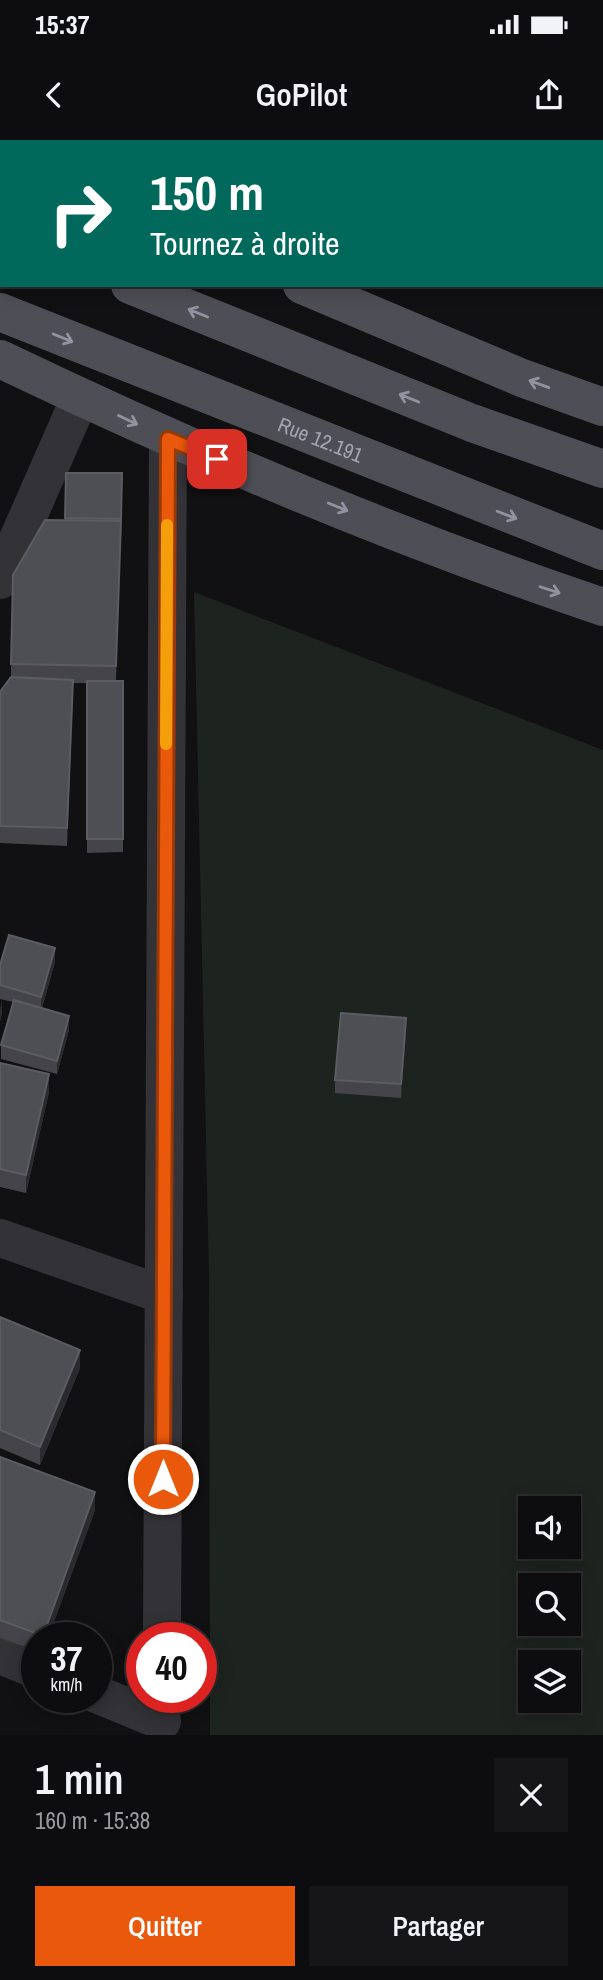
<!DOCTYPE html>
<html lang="fr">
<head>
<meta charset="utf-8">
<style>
  body { margin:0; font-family:"Archivo Narrow",sans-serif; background:#161517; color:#f1f3f6; height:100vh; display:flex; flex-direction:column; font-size:26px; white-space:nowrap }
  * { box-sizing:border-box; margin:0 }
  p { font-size:23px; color:#9a9b9e }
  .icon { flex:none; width:38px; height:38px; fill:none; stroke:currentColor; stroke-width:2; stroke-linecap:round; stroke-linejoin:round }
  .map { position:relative; height:1595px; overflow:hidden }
  .panel { display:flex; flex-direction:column; background:#0d0c0e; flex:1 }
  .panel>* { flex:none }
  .banner { position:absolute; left:0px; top:0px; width:604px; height:147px; box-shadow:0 4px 18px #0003,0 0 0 2px #2d2c2e; background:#00695c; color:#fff; overflow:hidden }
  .buttons { position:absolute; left:518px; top:1356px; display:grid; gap:14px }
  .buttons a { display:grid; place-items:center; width:63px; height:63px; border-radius:0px; background:#0d0c0e; box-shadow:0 4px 18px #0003,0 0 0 2px #2d2c2e; font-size:35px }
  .speed { position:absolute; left:21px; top:1482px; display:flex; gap:14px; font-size:35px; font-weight:700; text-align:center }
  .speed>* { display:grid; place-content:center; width:91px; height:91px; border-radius:50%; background:#0d0c0e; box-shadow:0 4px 18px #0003,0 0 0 2px #2d2c2e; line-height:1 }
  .speed small { font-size:18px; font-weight:400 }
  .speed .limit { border:10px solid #d22; background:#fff; color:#111 }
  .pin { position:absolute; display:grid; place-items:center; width:60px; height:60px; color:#fff; margin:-30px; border-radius:14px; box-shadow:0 4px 10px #0006 }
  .me { position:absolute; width:77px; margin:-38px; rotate:0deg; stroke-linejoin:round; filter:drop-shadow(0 0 5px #0008) }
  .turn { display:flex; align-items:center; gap:24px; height:147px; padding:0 35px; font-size:32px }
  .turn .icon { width:91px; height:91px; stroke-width:2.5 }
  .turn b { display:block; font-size:49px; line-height:60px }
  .round { display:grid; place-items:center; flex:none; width:74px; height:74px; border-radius:0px; background:#161517 }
  .head { display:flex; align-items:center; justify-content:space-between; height:119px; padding:0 35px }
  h1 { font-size:42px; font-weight:600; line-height:52px }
  .cta { display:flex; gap:14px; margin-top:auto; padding:14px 35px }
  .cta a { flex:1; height:80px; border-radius:0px; background:#ea580c; color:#fff; font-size:28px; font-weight:600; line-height:80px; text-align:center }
  .cta a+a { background:#161517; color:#f1f3f6 }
  .status { display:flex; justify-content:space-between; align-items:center; height:49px; padding:0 35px; background:#0d0c0e; direction:ltr }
  .status svg { height:19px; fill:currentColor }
  header { display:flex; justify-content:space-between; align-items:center; height:91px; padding:0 35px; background:#0d0c0e; font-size:32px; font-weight:600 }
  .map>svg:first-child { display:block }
  .green { fill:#1d241f; fill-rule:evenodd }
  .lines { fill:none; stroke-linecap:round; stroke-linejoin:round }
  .minor { stroke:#323237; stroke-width:38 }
  .major { stroke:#4e4e56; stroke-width:38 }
  .wall { fill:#44444a }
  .shaded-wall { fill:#2b2b2f }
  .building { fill:#4e4f55; stroke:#5b5c64; stroke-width:2 }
  .oneway { stroke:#9193a0 }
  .route-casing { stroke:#983908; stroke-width:18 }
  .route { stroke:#ea580c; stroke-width:12 }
  .slow { stroke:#f59e0b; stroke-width:12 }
  .labels { text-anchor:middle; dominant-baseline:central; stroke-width:5; stroke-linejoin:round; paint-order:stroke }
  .street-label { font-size:21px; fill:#a2a4b3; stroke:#0c0c0d }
</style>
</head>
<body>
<div class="status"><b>15:37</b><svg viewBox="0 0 49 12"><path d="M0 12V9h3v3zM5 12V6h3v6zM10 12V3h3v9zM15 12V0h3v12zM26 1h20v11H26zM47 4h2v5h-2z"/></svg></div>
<header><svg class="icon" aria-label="back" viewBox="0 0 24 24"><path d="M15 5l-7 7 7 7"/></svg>GoPilot<svg class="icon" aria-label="share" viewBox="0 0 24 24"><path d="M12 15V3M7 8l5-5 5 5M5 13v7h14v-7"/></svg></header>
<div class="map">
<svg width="603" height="1595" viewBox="0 0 603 1595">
  <rect width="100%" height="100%" fill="#111012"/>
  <!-- green -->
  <path class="green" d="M 194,452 L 603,610 L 603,1595 L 210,1595 L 209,1138 ZM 530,1368 L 569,1368 L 569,1407 L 530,1407 ZM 530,1446 L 569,1446 L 569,1484 L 530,1484 ZM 530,1522 L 569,1522 L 569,1561 L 530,1561 Z"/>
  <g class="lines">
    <!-- minor -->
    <g class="minor">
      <path d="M 190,2 L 190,0"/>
      <path d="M 0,440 L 80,258"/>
      <path d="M 0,1098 L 164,1155"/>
      <path d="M 162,1498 L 168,299"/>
      <path d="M 0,1515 L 37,1530"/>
      <path d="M 96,1554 L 162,1581"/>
    </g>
    <!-- major -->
    <g class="major">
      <path d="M 0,32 L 2,33"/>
      <path d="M 0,93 L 2,94"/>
      <path d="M 130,145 L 472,283 L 603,329"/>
      <path d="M 302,145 L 522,238 L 603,267"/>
      <path id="s1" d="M 0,172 L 603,411"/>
      <path d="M 0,219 C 196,313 397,398 603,467"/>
    </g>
  </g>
  <!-- wall -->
  <g class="wall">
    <path d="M 36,0 L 105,0 L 104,2 L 36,2 Z"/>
    <rect x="225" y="0" width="195" height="2"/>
    <path d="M 66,333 L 122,333 L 116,541 L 123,541 L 123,712 L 87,713 L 87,543 L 73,543 L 67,706 L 0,703 L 0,552 L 11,538 L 11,524 L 65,380 Z"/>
    <path d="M 55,822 L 42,868 L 69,890 L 57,934 L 1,919 L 1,905 L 13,862 L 0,859 L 0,825 Z"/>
    <path d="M 406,892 L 401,958 L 335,953 L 335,940 Z"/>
    <path d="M 0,923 L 49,952 L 26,1053 L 0,1047 Z"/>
    <path d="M 0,1177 L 80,1228 L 40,1325 L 0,1308 Z"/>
    <path d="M 0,1317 L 95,1370 L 48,1498 L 37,1498 L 37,1511 L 0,1498 Z"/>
  </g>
  <!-- shaded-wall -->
  <g class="shaded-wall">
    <path d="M 73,540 L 73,557 L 67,706 L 67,688 Z"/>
    <path d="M 55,808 L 55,822 L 41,870 L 41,857 Z"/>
    <path d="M 2,860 L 2,874 L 0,882 L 0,869 Z"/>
    <path d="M 69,876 L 69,890 L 57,934 L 57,921 Z"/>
    <path d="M 406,878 L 406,892 L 401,958 L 401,944 Z"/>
    <path d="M 49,934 L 49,952 L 26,1053 L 26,1035 Z"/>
    <path d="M 80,1210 L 80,1228 L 40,1325 L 40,1307 Z"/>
    <path d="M 95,1352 L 95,1370 L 48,1498 L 43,1498 Z"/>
  </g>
  <!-- building -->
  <g class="building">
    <path d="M 51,0 L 97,0 L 96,2 L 54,2 Z"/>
    <path d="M 284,0 L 419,0 L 419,2 L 331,2 Z"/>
    <path d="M 66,333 L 122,333 L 121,379 L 65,378 Z"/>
    <path d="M 45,380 L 121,381 L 116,526 L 11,524 L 13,435 Z"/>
    <path d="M 11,537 L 73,540 L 67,688 L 0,686 L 0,552 Z"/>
    <rect x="87" y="541" width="36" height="158"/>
    <path d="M 9,795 L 55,808 L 41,857 L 0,845 L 0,825 Z"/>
    <path d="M 14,860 L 69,876 L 57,921 L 1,905 Z"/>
    <path d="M 341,873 L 406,878 L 401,944 L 335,940 Z"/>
    <path d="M 0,923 L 49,934 L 26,1035 L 0,1029 Z"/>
    <path d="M 0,1177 L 80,1210 L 40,1307 L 0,1290 Z"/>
    <path d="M 0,1317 L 95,1352 L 43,1496 L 0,1480 Z"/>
  </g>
  <!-- one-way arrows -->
  <defs><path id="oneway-shaft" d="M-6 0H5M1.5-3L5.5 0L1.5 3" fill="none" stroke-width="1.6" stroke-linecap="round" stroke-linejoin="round" transform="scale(1.75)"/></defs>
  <g class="oneway">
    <use href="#oneway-shaft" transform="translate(198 173) rotate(-158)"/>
    <use href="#oneway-shaft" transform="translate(63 198) rotate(22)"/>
    <use href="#oneway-shaft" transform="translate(539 244) rotate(-160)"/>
    <use href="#oneway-shaft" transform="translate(409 258) rotate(-158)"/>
    <use href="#oneway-shaft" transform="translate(128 280) rotate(25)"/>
    <use href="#oneway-shaft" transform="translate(338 367) rotate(22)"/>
    <use href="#oneway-shaft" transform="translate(507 375) rotate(21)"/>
    <use href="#oneway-shaft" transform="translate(550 450) rotate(18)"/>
  </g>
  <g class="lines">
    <defs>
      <path id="route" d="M 163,1339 L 168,299 L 217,319"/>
    </defs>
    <!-- route casing -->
    <use href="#route" class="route-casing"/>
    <!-- route -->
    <use href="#route" class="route"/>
    <!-- slow -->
    <path class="slow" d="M 166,604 L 167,385"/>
  </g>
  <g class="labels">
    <!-- street labels -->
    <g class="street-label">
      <text stroke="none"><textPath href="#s1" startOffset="345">Rue 12.191</textPath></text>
    </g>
  </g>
</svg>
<div class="buttons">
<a><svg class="icon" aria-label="sound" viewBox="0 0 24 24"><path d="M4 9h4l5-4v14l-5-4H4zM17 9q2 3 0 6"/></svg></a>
<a><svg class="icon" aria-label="search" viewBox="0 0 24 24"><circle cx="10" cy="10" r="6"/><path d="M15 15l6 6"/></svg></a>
<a><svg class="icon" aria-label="layers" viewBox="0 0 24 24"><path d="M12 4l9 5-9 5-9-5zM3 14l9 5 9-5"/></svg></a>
</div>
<div class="speed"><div>37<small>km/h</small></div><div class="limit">40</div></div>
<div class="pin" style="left:217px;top:319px;background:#d93025"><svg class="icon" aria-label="arrive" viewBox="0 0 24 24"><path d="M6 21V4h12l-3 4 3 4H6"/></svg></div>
<svg class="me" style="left:163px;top:1339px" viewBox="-20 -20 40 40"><circle r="17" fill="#ea580c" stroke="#fff" stroke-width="3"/><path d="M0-11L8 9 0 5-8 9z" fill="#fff"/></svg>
<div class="banner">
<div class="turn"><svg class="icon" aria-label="right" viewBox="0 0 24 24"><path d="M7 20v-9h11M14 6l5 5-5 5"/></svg><div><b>150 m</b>Tournez à droite</div></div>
</div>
</div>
<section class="panel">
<div class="head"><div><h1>1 min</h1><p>160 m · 15:38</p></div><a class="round"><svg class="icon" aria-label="close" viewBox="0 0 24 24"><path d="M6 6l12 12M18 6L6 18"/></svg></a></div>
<div class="cta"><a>Quitter</a><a>Partager</a></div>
</section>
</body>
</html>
